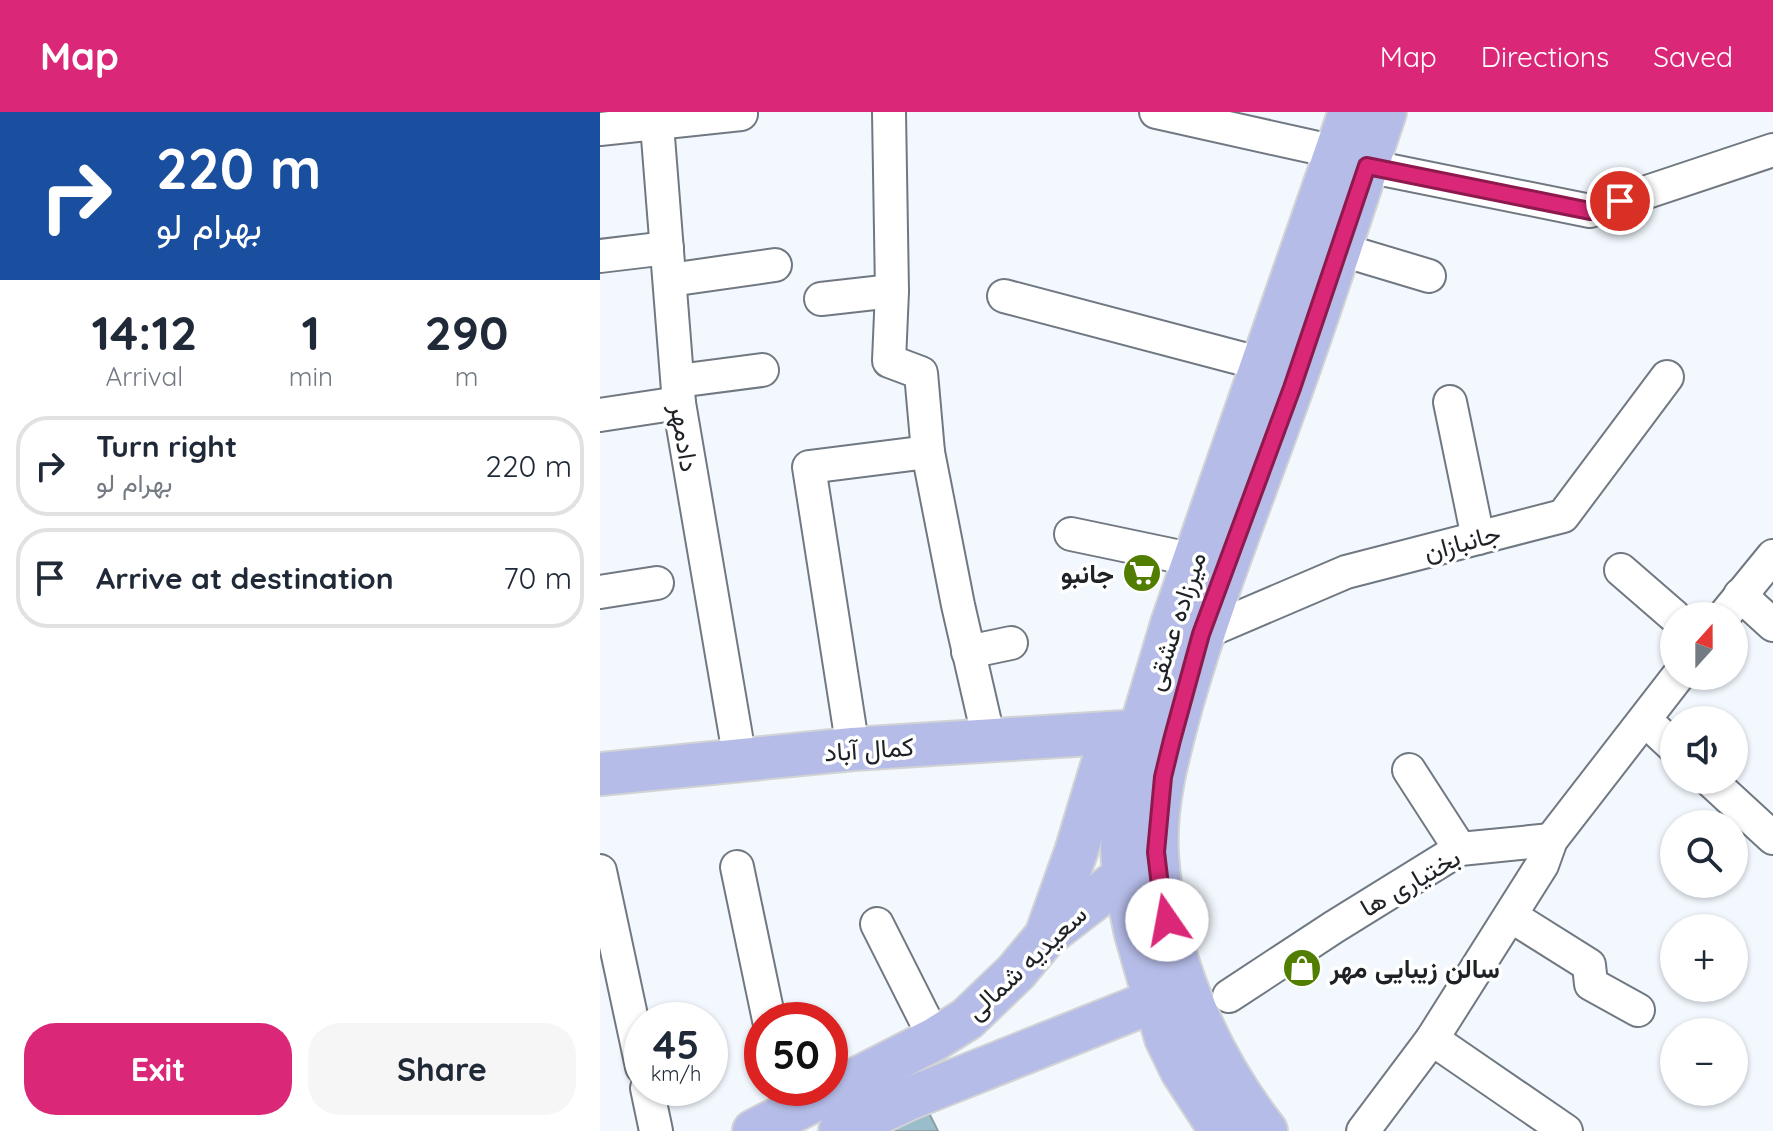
<!DOCTYPE html>
<html lang="en">
<head>
<meta charset="utf-8">
<style>
  body { margin:0; font-family:Quicksand,Vazirmatn,sans-serif; background:#f6f6f7; color:#1f2937; height:100vh; display:flex; flex-direction:column; font-size:30px; white-space:nowrap }
  * { box-sizing:border-box; margin:0 }
  p { font-size:26px; color:#747a83 }
  .icon { flex:none; width:44px; height:44px; fill:none; stroke:currentColor; stroke-width:2; stroke-linecap:round; stroke-linejoin:round }
  .map { position:relative; flex:1; overflow:hidden }
  .drawer { display:flex; flex-direction:column; background:#fff; width:600px }
  .drawer>* { flex:none }
  .top-card { background:#1a4fa0; color:#fff; overflow:hidden }
  .needle { width:52px; rotate:21deg }
  .controls { position:absolute; left:1060px; top:490px; display:grid; gap:16px }
  .controls a { display:grid; place-items:center; width:88px; height:88px; border-radius:50%; background:#fff; box-shadow:0 2px 6px #0004; font-size:40px }
  .speed { position:absolute; left:24px; top:890px; display:flex; gap:16px; font-size:40px; font-weight:700; text-align:center }
  .speed>* { display:grid; place-content:center; width:104px; height:104px; border-radius:50%; background:#fff; box-shadow:0 2px 6px #0004; line-height:1 }
  .speed small { font-size:20px; font-weight:400 }
  .speed .limit { border:12px solid #d22; background:#fff; color:#111 }
  .pin { position:absolute; display:grid; place-items:center; width:68px; height:68px; color:#fff; margin:-34px; border:4px solid #fff; border-radius:50%; box-shadow:0 2px 8px #0007 }
  .me { position:absolute; width:88px; margin:-44px; rotate:348deg; stroke-linejoin:round; filter:drop-shadow(0 0 6px #0008) }
  .turn { display:flex; align-items:center; gap:28px; height:168px; padding:0 24px; font-size:36px }
  .turn .icon { width:104px; height:104px; stroke-width:2.5 }
  .turn b { display:block; font-size:56px; line-height:68px }
  .eta { display:flex; justify-content:space-evenly; align-items:center; height:136px; text-align:center }
  .eta b { font-size:48px; font-weight:700; line-height:56px }
  .button { display:flex; gap:16px; margin-top:auto; padding:16px 24px }
  .button a { flex:1; height:92px; border-radius:32px; background:#db2777; color:#fff; font-size:32px; font-weight:700; line-height:92px; text-align:center }
  .button a+a { background:#f6f6f7; color:#1f2937 }
  ul { padding:0; list-style:none }
  li { display:flex; align-items:center; gap:24px; height:100px; margin:0 16px 12px; padding:0 8px; border:4px solid #e0e1e3; border-radius:32px }
  li div { flex:1 }
  li b { display:block; font-size:30px }
  li em { font-style:normal }
  header { display:flex; align-items:center; gap:48px; box-sizing:border-box; height:112px; padding:0 40px; background:#db2777; color:#fff }
  header strong { font-size:38px }
  nav { display:flex; gap:44px; margin-inline-start:auto; font-size:28px }
  main { display:flex; flex:1; min-height:0 }
  .map>svg:first-child { display:block }
  .building { fill:#9abdcc; stroke:#909ea4; stroke-width:2 }
  .lines { fill:none; stroke-linecap:round; stroke-linejoin:round }
  .minor-casing { stroke:#707881; stroke-width:36 }
  .major-casing { stroke:#d2d3d4; stroke-width:46 }
  .minor { stroke:#fff; stroke-width:32 }
  .major { stroke:#b5bce7; stroke-width:42 }
  .route-casing { stroke:#8e194d; stroke-width:20 }
  .route { stroke:#db2777; stroke-width:14 }
  .labels { text-anchor:middle; dominant-baseline:central; stroke-width:7; stroke-linejoin:round; paint-order:stroke }
  .street-label { font-size:26px; fill:#1e2226; stroke:#fff }
  .poi-label { font-size:26px; font-weight:bold; fill:#1e2226; stroke:#fff; text-anchor:end }
</style>
</head>
<body>
<header>
<strong>Map</strong>
<nav><a>Map</a><a>Directions</a><a>Saved</a></nav>
</header>
<main>
<section class="drawer">
<div class="top-card">
<div class="turn"><svg class="icon" aria-label="right" viewBox="0 0 24 24"><path d="M7 20v-9h11M14 6l5 5-5 5"/></svg><div><b>220 m</b>بهرام لو</div></div>
</div>
<div class="eta">
<div><b>14:12</b><p>Arrival</p></div>
<div><b>1</b><p>min</p></div>
<div><b>290</b><p>m</p></div>
</div>
<ul>
<li><svg class="icon" aria-label="right" viewBox="0 0 24 24"><path d="M7 20v-9h11M14 6l5 5-5 5"/></svg><div><b>Turn right</b><p>بهرام لو</p></div><em>220 m</em></li>
<li><svg class="icon" aria-label="arrive" viewBox="0 0 24 24"><path d="M6 21V4h12l-3 4 3 4H6"/></svg><div><b>Arrive at destination</b></div><em>70 m</em></li>
</ul>
<div class="button"><a>Exit</a><a>Share</a></div>
</section>
<div class="map">
<svg width="1173" height="1019" viewBox="0 0 1173 1019">
  <rect width="100%" height="100%" fill="#f2f8fe"/>
  <!-- building -->
  <path class="building" d="M 326,995 L 338,1019 L 276,1019 Z"/>
  <g class="lines">
    <defs>
      <g id="minor">
        <path d="M 56,0 L 79,291 L 140,648"/>
        <path d="M 289,0 L 292,179 L 289,249 L 321,261 L 328,340 L 358,493 L 389,628"/>
        <path d="M 556,0 L 736,40"/>
        <path d="M 0,17 L 141,2"/>
        <path d="M 767,54 L 990,99 L 1173,38"/>
        <path d="M 739,137 L 829,164"/>
        <path d="M 0,144 L 67,136"/>
        <path d="M 70,168 L 175,153"/>
        <path d="M 404,184 L 662,252"/>
        <path d="M 221,187 L 292,179"/>
        <path d="M 78,269 L 162,258"/>
        <path d="M 850,290 L 878,426"/>
        <path d="M 0,303 L 79,291"/>
        <path d="M 471,422 L 595,448"/>
        <path d="M 1021,458 L 1074,504"/>
        <path d="M 0,480 L 57,471"/>
        <path d="M 1140,483 L 1173,513"/>
        <path d="M 1124,504 L 1173,444"/>
        <path d="M 601,522 L 746,460 L 963,404 L 1067,265"/>
        <path d="M 368,540 L 411,531"/>
        <path d="M 1045,608 L 1074,635"/>
        <path d="M 253,637 L 209,355 L 328,340"/>
        <path d="M 809,658 L 860,737"/>
        <path d="M 1110,668 L 1173,726"/>
        <path d="M 137,755 L 169,908"/>
        <path d="M 0,759 L 42,955"/>
        <path d="M 911,804 L 989,853 L 991,872 L 1038,898"/>
        <path d="M 277,812 L 335,927"/>
        <path d="M 629,884 L 734,815 L 860,737 L 951,728"/>
        <path d="M 832,927 L 966,1019"/>
        <path d="M 47,976 L 56,1019"/>
        <path d="M 763,1019 L 832,927 L 942,753 L 951,728 L 1078,564"/>
      </g>
      <g id="major">
        <path d="M 0,662 L 253,637 L 540,619"/>
        <path d="M 446,824 L 476,740 L 512,621"/>
        <path d="M 154,1019 L 335,927 L 367,907 L 416,860 L 446,824 L 524,764"/>
        <path d="M 240,1019 L 308,987 L 579,879"/>
        <path d="M 621,1019 L 582,959 L 566,926 L 536,822 L 524,764 L 522,736 L 530,667 L 540,619 L 572,512 L 750,0"/>
        <path d="M 666,1019 C 606,942 563,840 557,742 C 554,692 568,642 581,594 C 609,495 647,400 682,303 C 719,203 751,101 785,0"/>
      </g>
    </defs>
    <!-- minor casing -->
    <use href="#minor" class="minor-casing"/>
    <!-- major casing -->
    <use href="#major" class="major-casing"/>
    <!-- minor -->
    <use href="#minor" class="minor"/>
    <!-- major -->
    <use href="#major" class="major"/>
  </g>
  <g class="lines">
    <defs>
      <path id="route" d="M 567,808 L 561,782 L 556,740 L 563,665 L 572,628 L 601,522 L 692,276 L 767,54 L 990,99 L 1020,89"/>
    </defs>
    <!-- route casing -->
    <use href="#route" class="route-casing"/>
    <!-- route -->
    <use href="#route" class="route"/>
  </g>
  <!-- icons -->
  <defs>
    <symbol id="supermarket-disc" viewBox="-11 -11 22 22"><circle r="9.5" fill="#517d01" stroke="#fff"/><path d="M-6-5.5h2.5l.6 2H6L4.5 2H-2.5L-4.4-4H-6ZM-1.5 3.2a1.3 1.3 0 1 0 .1 0ZM3 3.2a1.3 1.3 0 1 0 .1 0Z" fill="#fff"/></symbol>
    <symbol id="shop-disc" viewBox="-11 -11 22 22"><circle r="9.5" fill="#517d01" stroke="#fff"/><path d="M-5-2.5h2.3a2.7 3.5 0 0 1 5.4 0H5L5.5 6h-11ZM-1.5-2.5h3a1.5 2.3 0 0 0-3 0Z" fill="#fff"/></symbol>
  </defs>
  <g fill-rule="evenodd">
    <use href="#supermarket-disc" x="520" y="439" width="44" height="44"/>
    <use href="#shop-disc" x="680" y="834" width="44" height="44"/>
  </g>
  <g class="labels">
    <!-- street labels -->
    <g class="street-label">
      <text transform="translate(85 326) rotate(81)">دادمهر</text>
      <text transform="translate(862 430) rotate(-15)">جانبازان</text>
      <text transform="translate(575 509) rotate(-72)">میرزاده عشقی</text>
      <text transform="translate(269 637) rotate(-4)">کمال آباد</text>
      <text transform="translate(810 770) rotate(-30)">بختیاری ها</text>
      <text transform="translate(426 850) rotate(-43)">سعیدیه شمالی</text>
    </g>
    <!-- poi labels -->
    <g class="poi-label">
      <text x="514" y="461">جانبو</text>
      <text x="730" y="856" text-anchor="start">سالن زیبایی مهر</text>
    </g>
  </g>
</svg>
<div class="controls">
<a><svg class="needle" viewBox="-14 -14 28 28"><path d="M0-13l5 13h-10z" fill="#e53935"/><path d="M0 13l5-13h-10z" fill="#747a83"/></svg></a>
<a><svg class="icon" aria-label="sound" viewBox="0 0 24 24"><path d="M4 9h4l5-4v14l-5-4H4zM17 9q2 3 0 6"/></svg></a>
<a><svg class="icon" aria-label="search" viewBox="0 0 24 24"><circle cx="10" cy="10" r="6"/><path d="M15 15l6 6"/></svg></a>
<a>+</a>
<a>−</a>
</div>
<div class="speed"><div>45<small>km/h</small></div><div class="limit">50</div></div>
<div class="pin" style="left:1020px;top:89px;background:#d93025"><svg class="icon" aria-label="arrive" viewBox="0 0 24 24"><path d="M6 21V4h12l-3 4 3 4H6"/></svg></div>
<svg class="me" style="left:567px;top:808px" viewBox="-20 -20 40 40"><circle r="19" fill="#fff"/><path d="M0-13L10 11 0 6-10 11z" fill="#db2777"/></svg>
</div>
</main>
</body>
</html>
